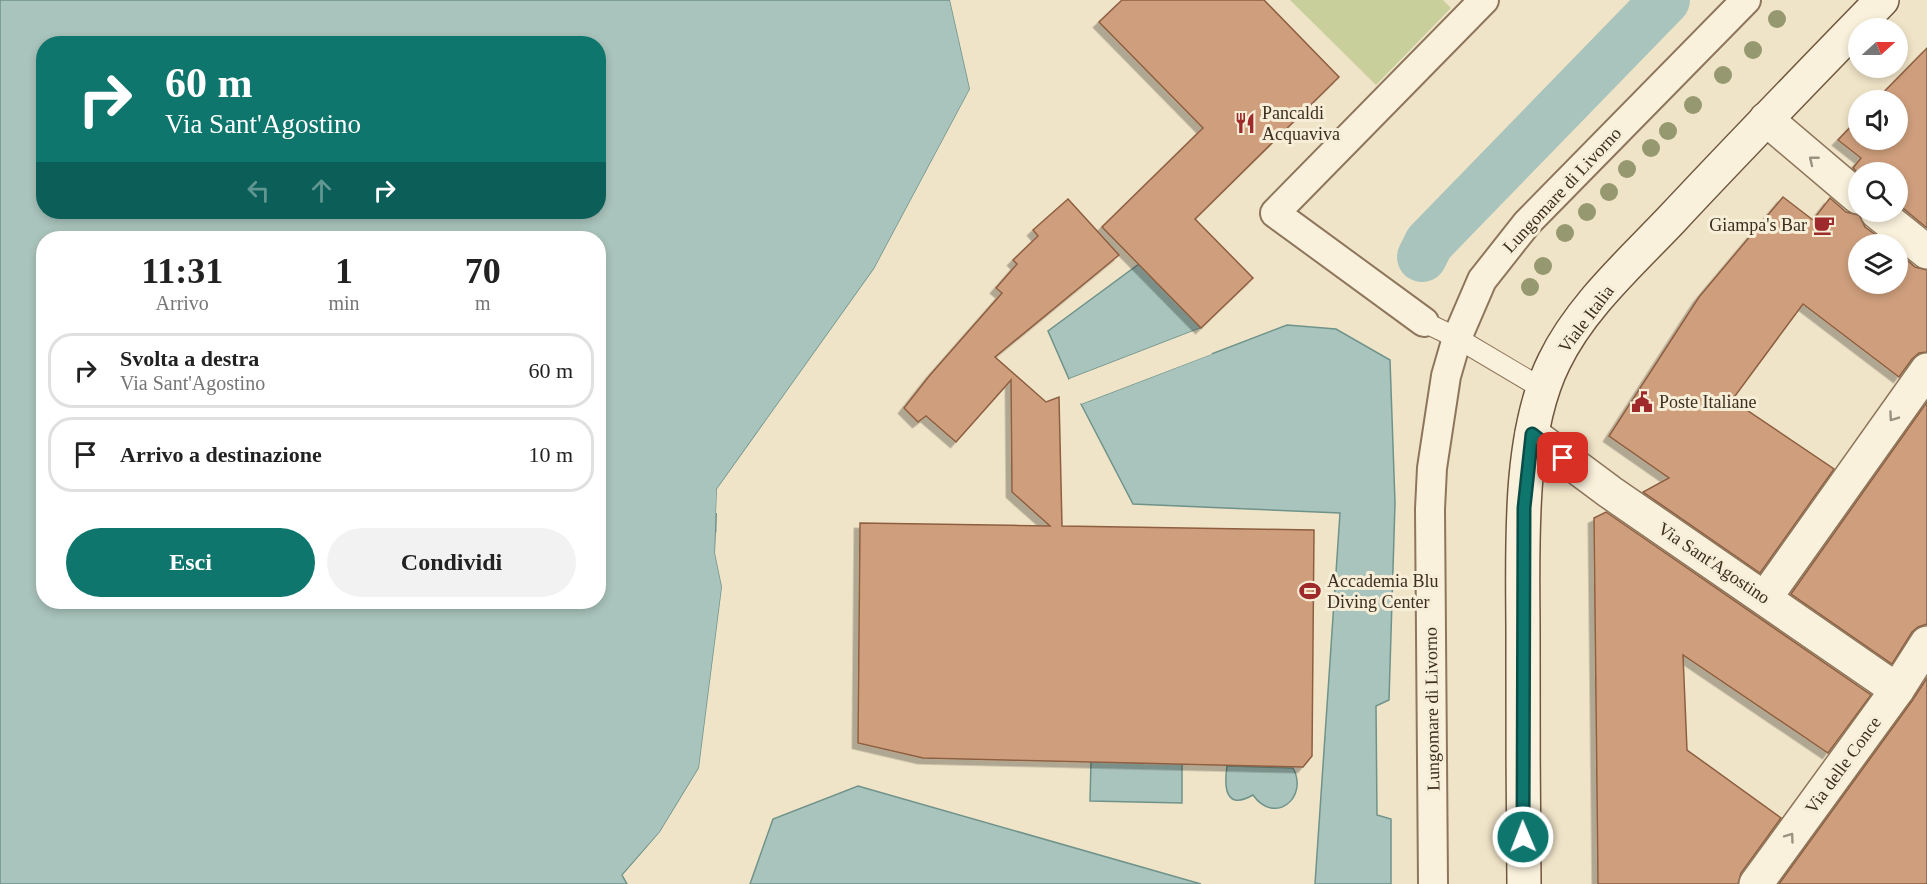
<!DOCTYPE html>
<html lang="it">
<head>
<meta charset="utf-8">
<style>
  body { margin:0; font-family:Georgia,serif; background:#f2f2f2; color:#222; height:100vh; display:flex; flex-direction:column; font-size:22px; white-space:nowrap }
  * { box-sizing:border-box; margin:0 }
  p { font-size:20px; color:#767676 }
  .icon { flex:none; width:33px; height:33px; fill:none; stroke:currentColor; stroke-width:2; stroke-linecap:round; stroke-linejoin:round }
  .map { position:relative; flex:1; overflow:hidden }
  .drawer { position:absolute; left:36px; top:231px; width:570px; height:378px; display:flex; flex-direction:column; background:#fff; border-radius:24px; box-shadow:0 3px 9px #0003 }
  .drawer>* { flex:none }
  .hud { position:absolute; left:36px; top:36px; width:570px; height:183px; border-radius:24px; box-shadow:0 3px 9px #0003; background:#0f766e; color:#fff; overflow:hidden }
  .needle { width:39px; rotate:69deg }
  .controls { position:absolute; left:1848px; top:18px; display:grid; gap:12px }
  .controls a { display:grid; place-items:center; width:60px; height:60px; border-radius:50%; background:#fff; box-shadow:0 3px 9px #0003; font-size:30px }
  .pin { position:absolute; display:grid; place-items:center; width:51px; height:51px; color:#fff; margin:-26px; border-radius:12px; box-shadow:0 3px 9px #0006 }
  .me { position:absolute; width:66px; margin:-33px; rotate:359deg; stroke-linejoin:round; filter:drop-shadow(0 0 4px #0008) }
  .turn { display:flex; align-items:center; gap:21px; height:126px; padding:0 30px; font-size:27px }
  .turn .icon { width:78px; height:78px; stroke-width:2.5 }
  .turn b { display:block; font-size:42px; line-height:51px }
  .lanes { display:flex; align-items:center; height:57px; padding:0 30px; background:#0003; justify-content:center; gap:30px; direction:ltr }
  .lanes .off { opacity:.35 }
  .eta { display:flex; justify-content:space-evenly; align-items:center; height:102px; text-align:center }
  .eta b { font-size:36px; font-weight:700; line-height:42px }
  .action { display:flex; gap:12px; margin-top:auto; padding:12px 30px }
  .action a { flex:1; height:69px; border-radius:36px; background:#0f766e; color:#fff; font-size:24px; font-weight:700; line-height:69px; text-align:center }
  .action a+a { background:#f2f2f2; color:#222 }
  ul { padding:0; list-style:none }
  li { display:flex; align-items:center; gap:18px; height:75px; margin:0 12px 9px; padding:0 18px; border:3px solid #e0e0e0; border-radius:24px }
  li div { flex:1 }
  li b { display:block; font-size:22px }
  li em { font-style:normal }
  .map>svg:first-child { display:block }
  .green { fill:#c9cf9b }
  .water { fill:#a9c4bc; stroke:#6f938a; stroke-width:1.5; fill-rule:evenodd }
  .pier { fill:#f0e4c8 }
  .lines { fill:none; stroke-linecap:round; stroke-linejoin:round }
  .canal { stroke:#a9c4bc; stroke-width:50 }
  .building { fill:#cf9f7d; stroke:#8d5f41; stroke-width:1.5; filter:url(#shadow) }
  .service-casing { stroke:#8d765c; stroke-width:22 }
  .pedestrian-casing { stroke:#8d765c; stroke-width:32 }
  .minor-casing { stroke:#8d765c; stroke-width:36 }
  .secondary-casing { stroke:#6f573f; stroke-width:36 }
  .service { stroke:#faf1dc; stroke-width:20 }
  .pedestrian { stroke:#faf1dc; stroke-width:28 }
  .minor { stroke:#faf1dc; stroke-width:33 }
  .secondary { stroke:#faf1dc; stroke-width:33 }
  .tree { fill:#96986f }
  .oneway { stroke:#9c907e }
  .route-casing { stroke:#0a4d48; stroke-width:15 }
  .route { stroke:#0f766e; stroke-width:10 }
  .labels { text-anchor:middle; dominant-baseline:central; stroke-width:6; stroke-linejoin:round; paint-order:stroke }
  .poi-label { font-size:18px; fill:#3d2e20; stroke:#f7eed8; text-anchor:start }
  .street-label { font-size:18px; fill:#3d2e20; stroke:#f7eed8 }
</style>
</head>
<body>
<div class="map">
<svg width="1927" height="884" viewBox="0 0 1927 884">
  <defs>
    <filter id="shadow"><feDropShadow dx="-5.5" dy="5.5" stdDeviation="0" flood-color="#0004"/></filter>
  </defs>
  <rect width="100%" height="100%" fill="#f0e4c8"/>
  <!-- green -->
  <path class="green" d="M 1290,0 L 1443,0 L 1451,8 L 1376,85 Z"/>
  <!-- water -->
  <g class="water">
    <path d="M 0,0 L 950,0 L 970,89 L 874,269 L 717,489 L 715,553 L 722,587 L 699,768 L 660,832 L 622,875 L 627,884 L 0,884 ZM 44,44 L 598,44 L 598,212 L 44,212 ZM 44,238 L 598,238 L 598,602 L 44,602 Z"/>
    <path d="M 1139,264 L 1201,328 L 1069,379 L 1048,331 Z"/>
    <path d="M 1287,325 L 1336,329 L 1390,360 L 1395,503 L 1389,700 L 1376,706 L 1377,815 L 1391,819 L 1391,884 L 1315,884 L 1340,513 L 1133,504 L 1081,404 Z"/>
    <path d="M 1091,761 L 1182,763 L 1182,803 L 1090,801 Z"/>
    <path d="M 1227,766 L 1293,768 C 1309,797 1275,826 1253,795 C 1225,811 1224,787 1227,766 Z"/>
    <path d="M 858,786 L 1201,884 L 750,884 L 773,819 Z"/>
  </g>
  <!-- pier -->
  <g class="pier">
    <path d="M 950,0 L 953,0 L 973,90 L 876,270 L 720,490 L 719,513 L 716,513 L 717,489 L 874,269 L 970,89 Z"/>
    <path d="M 1201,328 L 1202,331 L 1071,382 L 1069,379 Z"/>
    <path d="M 1211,351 L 1212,354 L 1081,404 L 1080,401 Z"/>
    <path d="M 716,532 L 719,534 L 718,553 L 725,587 L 702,769 L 662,834 L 630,871 L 622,876 L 660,832 L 699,768 L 722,587 L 715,553 Z"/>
  </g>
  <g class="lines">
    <!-- canal -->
    <path class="canal" d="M 1422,257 L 1429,243 L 1665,0"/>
  </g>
  <!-- building -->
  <g class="building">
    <path d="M 1122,0 L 1264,0 L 1339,77 L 1195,219 L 1253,278 L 1201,328 L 1102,227 L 1203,128 L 1099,22 Z"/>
    <path d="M 1927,48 L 1927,228 L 1898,204 L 1898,172 L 1858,173 L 1853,168 L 1861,158 L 1838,140 L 1858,119 L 1858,140 L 1898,140 L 1898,100 L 1876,100 Z"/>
    <path d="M 1783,197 L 1813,220 L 1830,198 L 1846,212 L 1859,215 L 1865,227 L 1888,244 L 1858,244 L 1858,284 L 1898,284 L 1898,252 L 1915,267 L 1927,270 L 1927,352 L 1919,353 L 1912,359 L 1899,377 L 1803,304 L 1732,400 L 1834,469 L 1760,573 L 1643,492 L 1669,478 L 1609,436 L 1699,297 Z"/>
    <path d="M 1068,199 L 1119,255 L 995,357 L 1046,402 L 1059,397 L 1062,526 L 1314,530 L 1312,756 L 1303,767 L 923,758 L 858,743 L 860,523 L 1050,526 L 1012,492 L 1011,380 L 956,442 L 926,416 L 918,422 L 904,408 L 930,375 L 1002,293 L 996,288 L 1017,264 L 1013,260 L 1038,236 L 1033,230 Z"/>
    <path d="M 1927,402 L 1927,624 L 1918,627 L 1912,632 L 1892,664 L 1791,594 Z"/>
    <path d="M 1606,512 L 1871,695 L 1828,753 L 1683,655 L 1687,750 L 1781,818 L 1741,873 L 1738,884 L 1598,884 L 1594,518 Z"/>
    <path d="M 1927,678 L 1927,884 L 1779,884 L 1912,701 Z"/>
  </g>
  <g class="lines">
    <defs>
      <path id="service" d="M 1424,322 L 1457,338 L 1543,389"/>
      <g id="pedestrian">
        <path d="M 1424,322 L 1275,213 L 1484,0"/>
        <path d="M 1433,884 L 1430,509 L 1432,468 L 1446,376 L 1457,338 L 1482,280 L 1527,223 L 1746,0"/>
      </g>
      <g id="minor">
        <path d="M 1766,119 L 1858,197"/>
        <path d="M 1877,212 L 1927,252"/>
        <path d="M 1532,434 L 1610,492 L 1897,690"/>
        <path d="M 1765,598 L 1927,370"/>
        <path d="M 1756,884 L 1897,690 L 1927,643"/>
      </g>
      <path id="secondary" d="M 1524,884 C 1523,801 1523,717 1523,634 C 1523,551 1517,437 1554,362 C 1580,308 1629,264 1670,221 C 1740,146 1811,73 1882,0"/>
    </defs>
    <!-- service casing -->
    <use href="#service" class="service-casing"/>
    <!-- pedestrian casing -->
    <use href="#pedestrian" class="pedestrian-casing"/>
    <!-- minor casing -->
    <use href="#minor" class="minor-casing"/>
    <!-- secondary casing -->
    <use href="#secondary" class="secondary-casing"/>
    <!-- service -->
    <use href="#service" class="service"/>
    <!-- pedestrian -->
    <use href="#pedestrian" class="pedestrian"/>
    <!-- minor -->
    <use href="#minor" class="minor"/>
    <!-- secondary -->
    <use href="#secondary" class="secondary"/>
  </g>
  <!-- trees -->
  <g class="tree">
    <circle cx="1777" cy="19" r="9"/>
    <circle cx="1753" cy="50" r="9"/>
    <circle cx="1723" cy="75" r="9"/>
    <circle cx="1693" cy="105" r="9"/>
    <circle cx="1668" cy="131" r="9"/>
    <circle cx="1651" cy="148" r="9"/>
    <circle cx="1627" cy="169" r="9"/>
    <circle cx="1609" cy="192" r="9"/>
    <circle cx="1587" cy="212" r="9"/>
    <circle cx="1565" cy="233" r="9"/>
    <circle cx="1543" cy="266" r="9"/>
    <circle cx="1530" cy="287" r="9"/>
  </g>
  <!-- one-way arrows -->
  <defs><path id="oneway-chevron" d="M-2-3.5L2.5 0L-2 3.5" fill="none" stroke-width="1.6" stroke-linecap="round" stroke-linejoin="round" transform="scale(1.5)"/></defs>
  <g class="oneway">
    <use href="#oneway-chevron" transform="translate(1813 160) rotate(-141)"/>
    <use href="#oneway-chevron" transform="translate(1893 417) rotate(125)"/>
    <use href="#oneway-chevron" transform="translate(1790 837) rotate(-54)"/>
  </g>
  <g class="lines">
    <defs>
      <path id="route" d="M 1523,837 L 1524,508 L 1532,434 L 1563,458"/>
    </defs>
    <!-- route casing -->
    <use href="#route" class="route-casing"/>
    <!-- route -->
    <use href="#route" class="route"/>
  </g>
  <!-- icons -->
  <defs>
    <symbol id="restaurant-bare" viewBox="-9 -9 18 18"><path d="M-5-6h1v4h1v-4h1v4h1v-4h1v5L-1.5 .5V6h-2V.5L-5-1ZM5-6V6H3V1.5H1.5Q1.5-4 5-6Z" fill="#9e2a2b" stroke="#f7eed8" stroke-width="2.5" paint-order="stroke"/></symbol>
    <symbol id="cafe-bare" viewBox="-9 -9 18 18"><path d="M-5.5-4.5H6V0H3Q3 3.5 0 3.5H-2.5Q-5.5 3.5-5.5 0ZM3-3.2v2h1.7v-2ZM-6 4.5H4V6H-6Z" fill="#9e2a2b" stroke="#f7eed8" stroke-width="2.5" paint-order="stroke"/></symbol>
    <symbol id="civic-bare" viewBox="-9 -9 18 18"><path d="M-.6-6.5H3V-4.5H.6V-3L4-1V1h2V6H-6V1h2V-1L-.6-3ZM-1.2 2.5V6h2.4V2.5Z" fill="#9e2a2b" stroke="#f7eed8" stroke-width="2.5" paint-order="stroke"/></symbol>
    <symbol id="stadium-bare" viewBox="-9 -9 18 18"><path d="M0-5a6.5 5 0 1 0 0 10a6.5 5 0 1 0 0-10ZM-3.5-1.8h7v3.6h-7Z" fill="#9e2a2b" stroke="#f7eed8" stroke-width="2.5" paint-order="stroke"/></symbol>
  </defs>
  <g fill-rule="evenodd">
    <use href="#restaurant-bare" x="1230" y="108" width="30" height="30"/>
    <use href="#cafe-bare" x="1809" y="210" width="30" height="30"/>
    <use href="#civic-bare" x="1627" y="387" width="30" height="30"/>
    <use href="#stadium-bare" x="1295" y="576" width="30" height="30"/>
  </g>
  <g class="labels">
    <!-- poi labels -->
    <g class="poi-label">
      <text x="1262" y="113">Pancaldi<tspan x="1262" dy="21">Acquaviva</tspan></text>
      <text x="1807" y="225" text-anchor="end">Giampa's Bar</text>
      <text x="1659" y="402">Poste Italiane</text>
      <text x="1327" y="581">Accademia Blu<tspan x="1327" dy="21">Diving Center</tspan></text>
    </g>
    <!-- street labels -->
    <g class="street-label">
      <text transform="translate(1562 190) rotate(-47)">Lungomare di Livorno</text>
      <text transform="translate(1586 319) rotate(-53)">Viale Italia</text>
      <text transform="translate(1714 563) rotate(34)">Via Sant'Agostino</text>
      <text transform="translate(1432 709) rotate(-91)">Lungomare di Livorno</text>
      <text transform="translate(1843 765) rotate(-54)">Via delle Conce</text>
    </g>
  </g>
</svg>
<div class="controls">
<a><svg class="needle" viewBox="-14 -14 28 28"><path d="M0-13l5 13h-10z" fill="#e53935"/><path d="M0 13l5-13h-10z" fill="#767676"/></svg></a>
<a><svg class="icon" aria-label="sound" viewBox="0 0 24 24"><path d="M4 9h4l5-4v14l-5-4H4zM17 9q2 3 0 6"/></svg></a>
<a><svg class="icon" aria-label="search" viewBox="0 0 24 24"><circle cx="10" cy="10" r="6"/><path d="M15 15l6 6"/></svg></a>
<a><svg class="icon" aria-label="layers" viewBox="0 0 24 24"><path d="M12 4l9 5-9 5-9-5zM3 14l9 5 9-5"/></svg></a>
</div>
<div class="pin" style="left:1563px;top:458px;background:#d93025"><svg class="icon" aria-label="arrive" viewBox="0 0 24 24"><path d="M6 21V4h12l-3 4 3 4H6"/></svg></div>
<svg class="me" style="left:1523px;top:837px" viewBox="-20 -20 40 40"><circle r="17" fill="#0f766e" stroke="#fff" stroke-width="3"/><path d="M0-11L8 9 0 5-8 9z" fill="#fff"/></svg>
<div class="hud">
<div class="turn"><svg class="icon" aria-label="right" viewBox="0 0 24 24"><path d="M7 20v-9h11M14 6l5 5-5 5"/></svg><div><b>60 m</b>Via Sant'Agostino</div></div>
<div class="lanes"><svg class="icon off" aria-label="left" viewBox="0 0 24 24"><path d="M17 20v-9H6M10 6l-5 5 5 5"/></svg><svg class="icon off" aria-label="ahead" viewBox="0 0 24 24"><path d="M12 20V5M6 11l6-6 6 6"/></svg><svg class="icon" aria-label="right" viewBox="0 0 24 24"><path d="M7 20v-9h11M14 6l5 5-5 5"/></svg></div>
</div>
<section class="drawer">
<div class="eta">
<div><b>11:31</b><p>Arrivo</p></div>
<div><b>1</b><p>min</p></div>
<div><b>70</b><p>m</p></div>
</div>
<ul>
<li><svg class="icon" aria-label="right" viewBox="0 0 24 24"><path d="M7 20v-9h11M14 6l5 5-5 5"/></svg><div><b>Svolta a destra</b><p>Via Sant'Agostino</p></div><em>60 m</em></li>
<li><svg class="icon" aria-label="arrive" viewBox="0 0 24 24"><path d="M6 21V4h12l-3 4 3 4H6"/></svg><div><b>Arrivo a destinazione</b></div><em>10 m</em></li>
</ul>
<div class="action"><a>Esci</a><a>Condividi</a></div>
</section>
</div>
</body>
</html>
